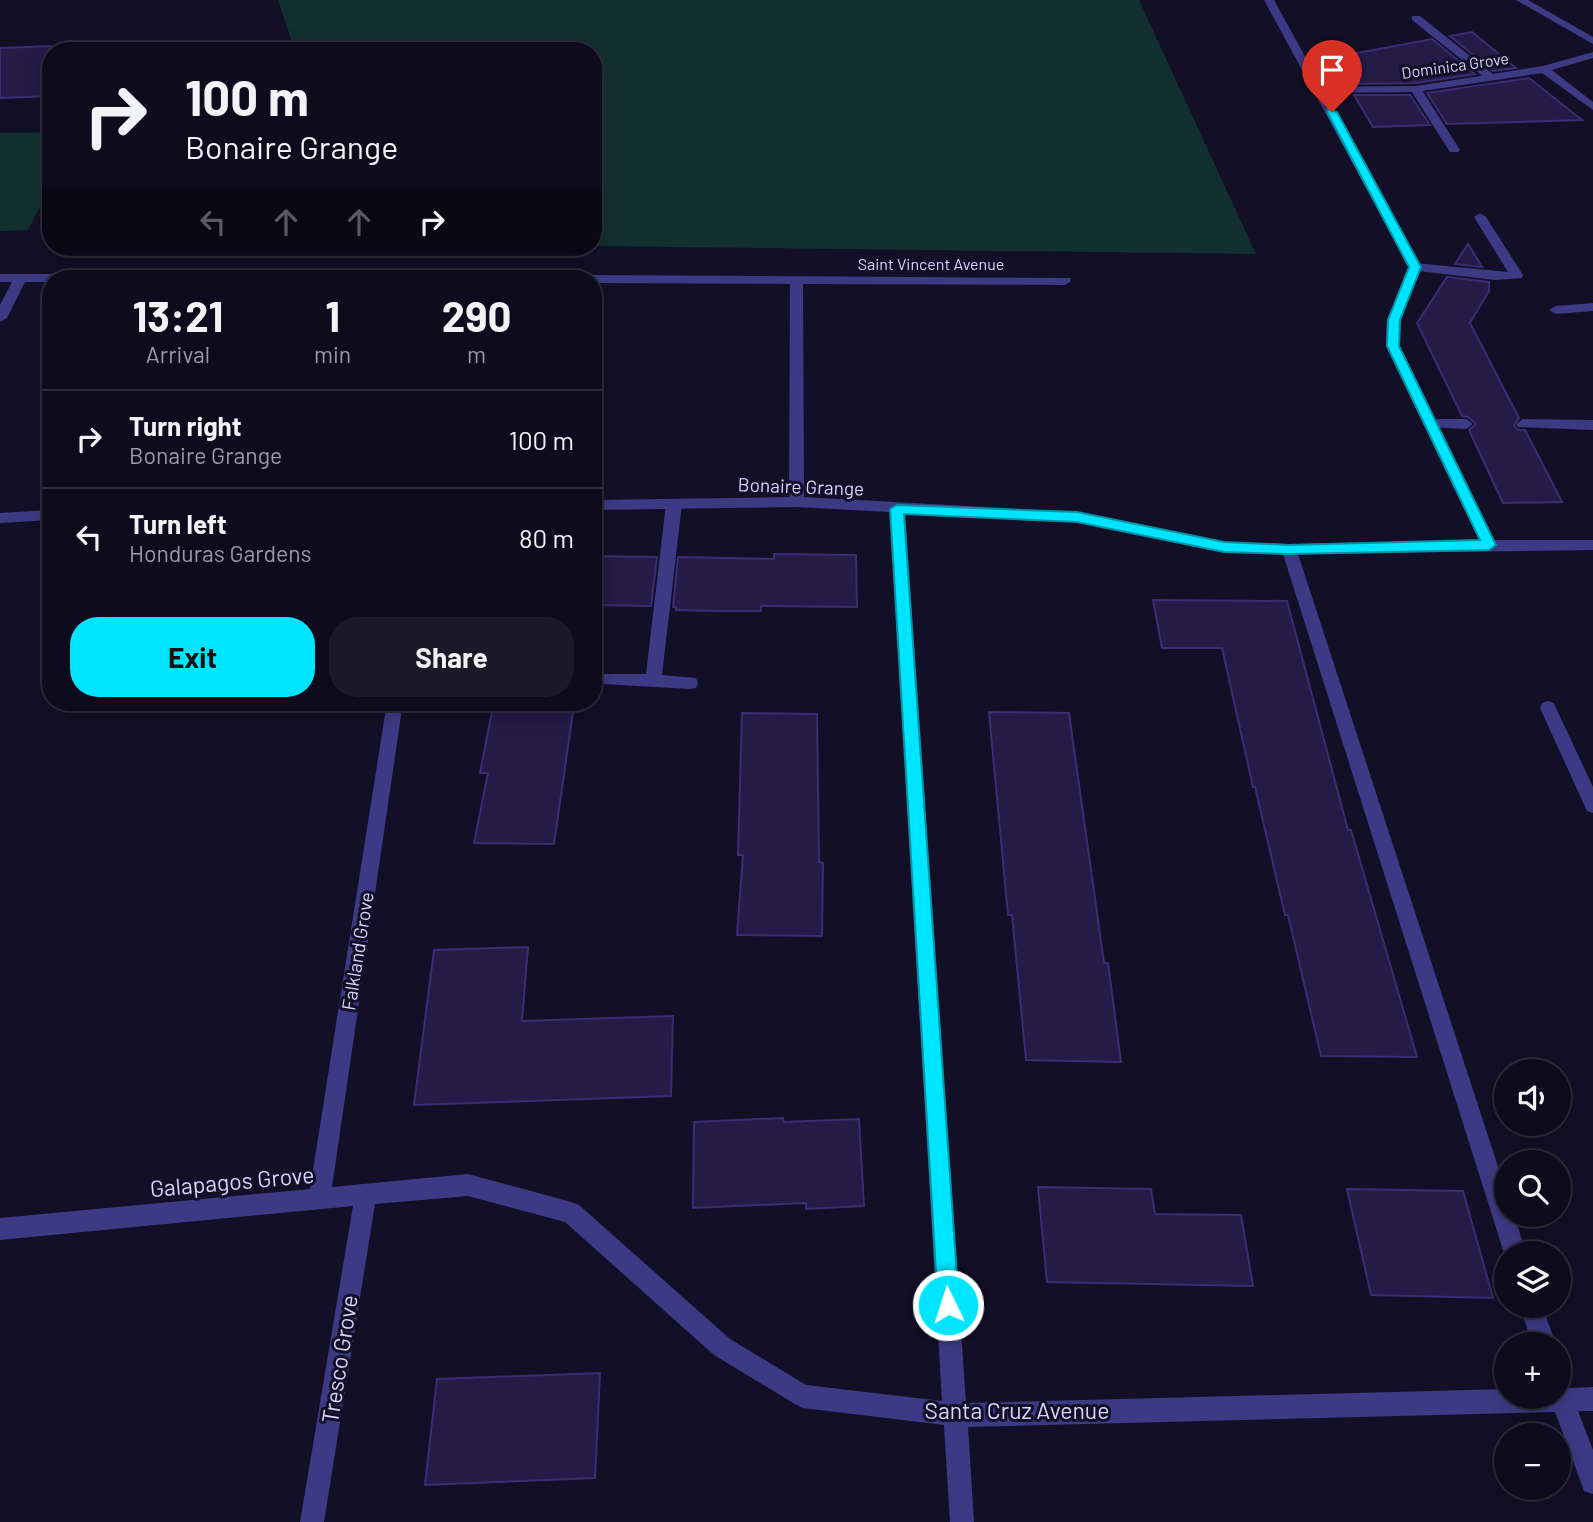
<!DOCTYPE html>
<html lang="en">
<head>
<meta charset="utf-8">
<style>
  body { margin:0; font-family:Barlow,sans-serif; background:#1c1929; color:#f1f3f6; height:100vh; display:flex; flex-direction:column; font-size:26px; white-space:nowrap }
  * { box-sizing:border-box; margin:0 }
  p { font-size:23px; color:#9b9ba3 }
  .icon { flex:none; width:38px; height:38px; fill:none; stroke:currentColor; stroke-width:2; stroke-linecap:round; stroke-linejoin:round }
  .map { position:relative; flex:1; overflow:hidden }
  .details { position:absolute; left:42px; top:270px; width:560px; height:441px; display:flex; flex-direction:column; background:#0e0b1c; border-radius:28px; box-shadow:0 4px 18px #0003,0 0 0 2px #2e2b3b }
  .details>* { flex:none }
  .guide { position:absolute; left:42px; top:42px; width:560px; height:214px; border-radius:28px; box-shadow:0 4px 18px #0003,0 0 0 2px #2e2b3b; background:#0e0b1c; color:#f1f3f6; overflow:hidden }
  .controls { position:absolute; left:1494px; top:1059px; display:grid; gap:14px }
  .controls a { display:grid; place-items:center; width:77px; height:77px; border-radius:50%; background:#0e0b1c; box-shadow:0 4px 18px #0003,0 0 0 2px #2e2b3b; font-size:35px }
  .pin { position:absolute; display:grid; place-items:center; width:60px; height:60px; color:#fff; margin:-72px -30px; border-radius:50% 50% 50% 0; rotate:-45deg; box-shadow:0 0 7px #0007 }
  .pin .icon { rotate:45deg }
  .me { position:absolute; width:77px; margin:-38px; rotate:356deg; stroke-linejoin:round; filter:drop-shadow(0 0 5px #0008) }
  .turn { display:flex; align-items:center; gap:24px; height:147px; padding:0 28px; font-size:32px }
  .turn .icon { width:91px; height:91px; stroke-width:2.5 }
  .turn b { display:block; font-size:49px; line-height:60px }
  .lanes { display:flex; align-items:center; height:66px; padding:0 28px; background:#0003; justify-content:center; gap:35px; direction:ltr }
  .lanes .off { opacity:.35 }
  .eta { display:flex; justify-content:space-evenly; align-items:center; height:119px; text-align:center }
  .eta b { font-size:42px; font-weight:700; line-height:49px }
  .primary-button { display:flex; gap:14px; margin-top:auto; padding:14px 28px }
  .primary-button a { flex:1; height:80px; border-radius:28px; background:#00e5ff; color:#111; font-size:28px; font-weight:700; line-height:80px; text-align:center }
  .primary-button a+a { background:#1c1929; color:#f1f3f6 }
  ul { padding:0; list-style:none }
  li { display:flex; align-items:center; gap:21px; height:98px; padding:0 28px; border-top:2px solid #2e2b3b }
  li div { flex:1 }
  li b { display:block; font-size:26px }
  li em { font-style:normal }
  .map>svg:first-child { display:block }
  .green { fill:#12302f }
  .building { fill:#241b47; stroke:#3b2d73; stroke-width:2 }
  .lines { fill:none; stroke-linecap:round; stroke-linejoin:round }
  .service { fill:#3d3a85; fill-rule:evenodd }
  .minor { fill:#3d3a85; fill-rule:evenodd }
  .route { fill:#00e5ff; stroke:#0095a6; stroke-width:2 }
  .labels { text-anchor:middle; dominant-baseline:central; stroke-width:6; stroke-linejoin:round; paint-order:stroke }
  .far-street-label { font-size:16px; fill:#d9d4ff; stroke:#130f26 }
  .street-label { font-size:19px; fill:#d9d4ff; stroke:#130f26 }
  .near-street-label { font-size:23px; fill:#d9d4ff; stroke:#130f26 }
</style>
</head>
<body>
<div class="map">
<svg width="1593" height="1522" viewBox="0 0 1593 1522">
  <rect width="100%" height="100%" fill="#130f26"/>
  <!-- green -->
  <g class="green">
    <path d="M 278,0 L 1139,0 L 1256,254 L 593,246 L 593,51 L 295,51 Z"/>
    <path d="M 51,132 L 51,186 L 28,230 L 0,231 L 0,133 Z"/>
  </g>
  <!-- building -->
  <g class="building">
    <path d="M 1472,32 L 1516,68 L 1493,71 L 1450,36 Z"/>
    <path d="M 1432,39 L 1475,74 L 1416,83 L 1347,84 L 1331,58 Z"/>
    <path d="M 51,46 L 51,96 L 0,98 L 0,48 Z"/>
    <path d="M 1529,78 L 1582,120 L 1447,124 L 1427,93 Z"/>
    <path d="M 1354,95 L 1410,95 L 1430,125 L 1373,127 Z"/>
    <path d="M 1468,244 L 1482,267 L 1455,264 Z"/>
    <path d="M 1447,277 L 1489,282 L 1489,291 L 1470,323 L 1519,418 L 1514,425 L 1518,430 L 1525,430 L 1562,502 L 1503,503 L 1469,430 L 1476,424 L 1468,417 L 1462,416 L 1417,323 Z"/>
    <path d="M 774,554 L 856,555 L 857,607 L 761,606 L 761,611 L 718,611 L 676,610 L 676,607 L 673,607 L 678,557 L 774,559 Z"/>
    <path d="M 593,556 L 657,557 L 651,606 L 593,605 Z"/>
    <path d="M 1153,600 L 1287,601 L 1348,830 L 1351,830 L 1417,1057 L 1321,1056 L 1288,915 L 1285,915 L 1255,787 L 1253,787 L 1222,648 L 1162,648 Z"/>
    <path d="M 492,711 L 573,712 L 554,844 L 474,843 L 488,773 L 480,773 Z"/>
    <path d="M 989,712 L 1069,713 L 1104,963 L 1108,963 L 1121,1062 L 1026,1060 L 1012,915 L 1008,915 Z"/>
    <path d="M 742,713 L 817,714 L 819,862 L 823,863 L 822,936 L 737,935 L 743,855 L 738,855 Z"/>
    <path d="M 528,947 L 522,1021 L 673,1016 L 671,1096 L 414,1105 L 434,950 Z"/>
    <path d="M 783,1118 L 784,1122 L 859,1119 L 864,1206 L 806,1209 L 806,1203 L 693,1208 L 694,1122 Z"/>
    <path d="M 1038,1187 L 1151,1189 L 1155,1214 L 1241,1215 L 1253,1286 L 1047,1282 Z"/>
    <path d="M 1347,1189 L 1463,1191 L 1493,1298 L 1371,1295 Z"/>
    <path d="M 600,1373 L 595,1478 L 425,1485 L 437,1379 Z"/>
  </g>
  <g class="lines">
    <!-- service -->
    <g class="service">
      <path d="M 1516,0 L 1528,0 L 1593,37 L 1593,44 Z"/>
      <path d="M 1412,16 L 1420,16 L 1494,75 L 1494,79 L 1486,79 L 1412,20 Z"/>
      <path d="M 1412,87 L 1420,87 L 1460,150 L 1458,152 L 1450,152 L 1410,89 Z"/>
      <path d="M 1480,213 L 1486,217 L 1523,275 L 1522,278 L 1495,280 L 1410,270 L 1409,267 L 1415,263 L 1508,272 L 1474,217 Z"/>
      <path d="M 1593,303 L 1593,311 L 1556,314 L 1549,310 L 1556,306 Z"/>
      <path d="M 1431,419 L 1466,419 L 1473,424 L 1466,429 L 1426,427 L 1424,424 Z"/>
      <path d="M 1523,419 L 1593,420 L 1593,430 L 1518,427 L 1516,424 Z"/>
      <path d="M 674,499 L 682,504 L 662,675 L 696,678 L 698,683 L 696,688 L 690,689 L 603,684 L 601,679 L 603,674 L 646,674 L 666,504 Z"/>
      <path d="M 1548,701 L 1554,703 L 1556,708 L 1593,787 L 1593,813 L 1587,811 L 1540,708 L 1542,703 Z"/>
    </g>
    <!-- minor -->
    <g class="minor">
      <path d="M 1264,0 L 1274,0 L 1322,87 L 1416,86 L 1543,66 L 1593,52 L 1593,58 L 1552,70 L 1593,102 L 1593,110 L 1542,73 L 1416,92 L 1326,93 L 1421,267 L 1401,320 L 1400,346 L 1494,540 L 1593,540 L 1593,550 L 1298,554 L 1507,1194 L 1507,1214 L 1514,1214 L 1526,1253 L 1507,1253 L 1507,1260 L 1504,1253 L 1283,554 L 1224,552 L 1077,522 L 905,513 L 966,1403 L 1507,1389 L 1507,1396 L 1559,1396 L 1559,1380 L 1567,1384 L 1569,1388 L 1593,1387 L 1593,1411 L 1578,1411 L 1593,1450 L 1593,1494 L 1584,1491 L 1555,1412 L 968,1427 L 974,1522 L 950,1522 L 944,1425 L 803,1408 L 795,1404 L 714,1355 L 565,1222 L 468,1196 L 375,1204 L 324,1522 L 300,1522 L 353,1206 L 0,1240 L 0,1218 L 310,1189 L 387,702 L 403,702 L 332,1187 L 468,1174 L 571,1202 L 579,1205 L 730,1339 L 806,1385 L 942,1401 L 890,512 L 796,507 L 593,510 L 593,500 L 789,497 L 790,284 L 593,283 L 593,278 L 587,278 L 593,275 L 1070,278 L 1071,281 L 1065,285 L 803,284 L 804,497 L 1077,512 L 1224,542 L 1289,544 L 1479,540 L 1386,346 L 1387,320 L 1409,267 Z"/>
      <path d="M 0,274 L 106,274 L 112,278 L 51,278 L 51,282 L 25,282 L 7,318 L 0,322 L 0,305 L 12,282 L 0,282 Z"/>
      <path d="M 51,510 L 51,520 L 0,523 L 0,513 Z"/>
      <path d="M 1520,1306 L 1542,1306 L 1556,1344 L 1532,1344 Z"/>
    </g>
  </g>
  <!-- route -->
  <path class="route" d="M 1328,109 L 1337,112 L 1421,267 L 1400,320 L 1399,346 L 1496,545 L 1489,550 L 1289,554 L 1224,552 L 1077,522 L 904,514 L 959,1305 L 956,1312 L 948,1315 L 941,1312 L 938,1305 L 890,509 L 897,505 L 1077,512 L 1224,542 L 1289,545 L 1480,540 L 1387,346 L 1388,320 L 1409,267 L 1327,112 Z"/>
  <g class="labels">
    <!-- far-street labels -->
    <g class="far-street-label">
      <text transform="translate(1455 65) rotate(-8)">Dominica Grove</text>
      <text x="931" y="263">Saint Vincent Avenue</text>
    </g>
    <!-- street labels -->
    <g class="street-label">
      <text transform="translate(801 486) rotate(2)">Bonaire Grange</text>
      <text transform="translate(357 951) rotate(-81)">Falkland Grove</text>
    </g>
    <!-- near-street labels -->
    <g class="near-street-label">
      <text transform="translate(232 1181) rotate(-5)">Galapagos Grove</text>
      <text transform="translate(339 1359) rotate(-81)">Tresco Grove</text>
      <text x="1017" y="1410">Santa Cruz Avenue</text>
    </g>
  </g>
</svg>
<div class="controls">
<a><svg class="icon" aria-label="sound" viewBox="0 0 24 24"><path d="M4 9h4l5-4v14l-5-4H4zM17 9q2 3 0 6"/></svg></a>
<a><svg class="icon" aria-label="search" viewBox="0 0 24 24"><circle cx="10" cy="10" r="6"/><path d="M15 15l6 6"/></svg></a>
<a><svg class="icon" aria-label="layers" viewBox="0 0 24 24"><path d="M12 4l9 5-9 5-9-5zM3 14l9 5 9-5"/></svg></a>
<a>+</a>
<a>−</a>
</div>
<div class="pin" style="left:1332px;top:112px;background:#d93025"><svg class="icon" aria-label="arrive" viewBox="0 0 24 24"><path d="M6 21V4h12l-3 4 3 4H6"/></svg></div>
<svg class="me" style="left:948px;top:1305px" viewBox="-20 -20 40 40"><circle r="17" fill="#00e5ff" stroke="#fff" stroke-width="3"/><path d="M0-11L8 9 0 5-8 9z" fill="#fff"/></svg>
<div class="guide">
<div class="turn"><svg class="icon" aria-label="right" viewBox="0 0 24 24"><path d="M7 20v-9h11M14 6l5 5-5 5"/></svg><div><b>100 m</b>Bonaire Grange</div></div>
<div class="lanes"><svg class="icon off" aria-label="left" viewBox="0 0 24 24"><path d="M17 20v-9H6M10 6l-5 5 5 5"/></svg><svg class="icon off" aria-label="ahead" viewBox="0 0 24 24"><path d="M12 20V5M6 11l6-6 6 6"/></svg><svg class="icon off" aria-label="ahead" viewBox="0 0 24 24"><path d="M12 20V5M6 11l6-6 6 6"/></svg><svg class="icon" aria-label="right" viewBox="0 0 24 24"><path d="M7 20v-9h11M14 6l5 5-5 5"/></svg></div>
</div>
<section class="details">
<div class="eta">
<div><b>13:21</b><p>Arrival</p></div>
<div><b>1</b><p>min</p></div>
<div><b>290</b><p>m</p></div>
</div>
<ul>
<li><svg class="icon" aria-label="right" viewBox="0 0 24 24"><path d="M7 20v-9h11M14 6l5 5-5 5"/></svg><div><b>Turn right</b><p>Bonaire Grange</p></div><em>100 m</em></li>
<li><svg class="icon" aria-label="left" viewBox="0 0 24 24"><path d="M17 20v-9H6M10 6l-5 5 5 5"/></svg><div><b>Turn left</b><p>Honduras Gardens</p></div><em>80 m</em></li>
</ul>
<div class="primary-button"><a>Exit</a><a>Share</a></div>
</section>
</div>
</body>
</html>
